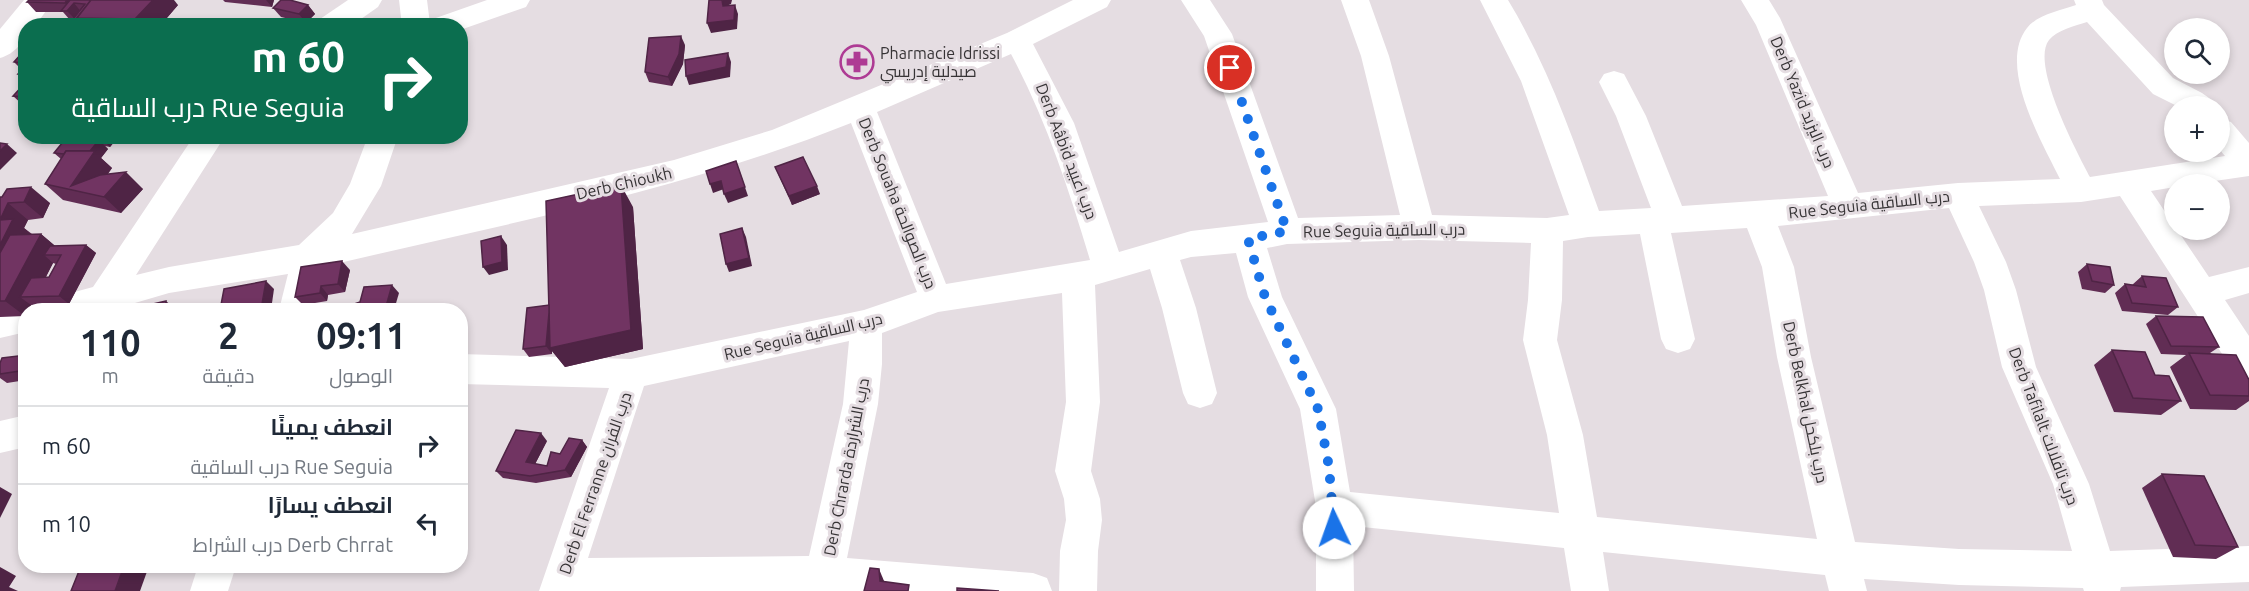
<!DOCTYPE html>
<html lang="ar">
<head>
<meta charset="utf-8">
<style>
  body { margin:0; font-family:Ubuntu,Cairo,sans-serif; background:#f6f6f7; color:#1f2937; direction:rtl; height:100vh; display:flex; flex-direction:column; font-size:22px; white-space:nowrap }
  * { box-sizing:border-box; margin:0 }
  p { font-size:20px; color:#747a83 }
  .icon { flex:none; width:33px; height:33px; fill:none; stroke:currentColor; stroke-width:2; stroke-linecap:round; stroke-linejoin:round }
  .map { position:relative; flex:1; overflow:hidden; direction:ltr }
  .details { position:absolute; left:18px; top:303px; width:450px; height:270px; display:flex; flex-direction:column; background:#fff; border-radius:24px; box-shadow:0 3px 9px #0003; direction:rtl }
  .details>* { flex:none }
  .top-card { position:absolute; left:18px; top:18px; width:450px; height:126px; border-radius:24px; box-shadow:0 3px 9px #0003; direction:rtl; background:#0b6e4f; color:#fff; overflow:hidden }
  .buttons { position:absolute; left:2164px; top:18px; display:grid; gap:12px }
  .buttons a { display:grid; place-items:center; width:66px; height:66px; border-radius:50%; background:#fff; box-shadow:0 3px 9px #0003; font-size:30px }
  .pin { position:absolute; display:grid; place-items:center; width:51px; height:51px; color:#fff; margin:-26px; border:3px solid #fff; border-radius:50%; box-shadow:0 2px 6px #0007 }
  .me { position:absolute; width:66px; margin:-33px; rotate:357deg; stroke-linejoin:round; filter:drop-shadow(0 0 4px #0008) }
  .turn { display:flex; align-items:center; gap:21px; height:126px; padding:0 24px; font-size:27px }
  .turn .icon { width:78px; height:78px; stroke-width:2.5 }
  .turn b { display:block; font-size:42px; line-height:51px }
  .eta { display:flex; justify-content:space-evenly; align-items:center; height:102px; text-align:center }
  .eta b { font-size:36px; font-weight:700; line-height:42px }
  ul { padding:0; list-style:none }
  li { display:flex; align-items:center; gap:18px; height:78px; padding:0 24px; border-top:2px solid #e0e1e3 }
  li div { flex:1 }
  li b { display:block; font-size:22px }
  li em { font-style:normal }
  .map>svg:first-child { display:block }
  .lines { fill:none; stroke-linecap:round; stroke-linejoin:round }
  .street { fill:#fff; fill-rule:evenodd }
  .wall { fill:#612d54; fill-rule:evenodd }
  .shaded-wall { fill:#4f2445 }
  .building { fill:#713462; stroke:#4f2445; stroke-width:1.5 }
  .route { stroke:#1a73e8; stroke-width:10; stroke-dasharray:0 18 }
  .labels { text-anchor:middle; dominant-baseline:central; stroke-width:6; stroke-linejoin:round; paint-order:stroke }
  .poi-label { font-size:16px; fill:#363335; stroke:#e5dde2; text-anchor:start }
  .street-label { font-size:16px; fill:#363335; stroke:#e5dde2 }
</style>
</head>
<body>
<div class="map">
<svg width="2249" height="591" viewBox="0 0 2249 591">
  <rect width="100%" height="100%" fill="#e5dde2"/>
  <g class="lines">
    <!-- street -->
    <g class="street">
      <path d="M 24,0 L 54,0 L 35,26 L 26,26 C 26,41 15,54 0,58 L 0,29 Z"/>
      <path d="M 348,0 L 382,0 L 378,7 L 351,26 L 316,26 L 320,19 Z"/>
      <path d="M 399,0 L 427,0 L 430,24 L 433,19 L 487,0 L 530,0 L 526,7 L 460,30 L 460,26 L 402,26 Z"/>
      <path d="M 1073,0 L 1111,0 L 1107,7 L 1033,44 L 1074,123 L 1119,252 L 1191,231 L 1268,222 L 1204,36 L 1181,0 L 1210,0 L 1232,34 L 1298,218 L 1400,215 L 1361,56 L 1341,0 L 1369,0 L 1389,56 L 1432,215 L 1547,218 L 1569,215 L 1521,81 L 1480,0 L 1508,0 C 1548,66 1573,138 1599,211 L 1651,208 L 1616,116 L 1599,82 L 1604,74 L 1614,71 L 1624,74 L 1646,116 L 1682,206 L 1828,196 L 1756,25 L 1741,0 L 1769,0 L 1780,18 L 1858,193 L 1958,183 L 2060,179 C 2042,142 1997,66 2027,28 C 2038,14 2060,11 2076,5 L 2074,0 L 2102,0 L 2104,5 L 2173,78 L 2202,93 L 2209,98 L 2214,106 L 2177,106 L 2153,94 L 2087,22 C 2075,26 2057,30 2049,40 C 2030,64 2077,152 2090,177 L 2225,156 L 2220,150 L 2220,119 L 2231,122 L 2249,143 L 2249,176 L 2194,184 L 2175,184 L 2175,187 L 2151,191 L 2209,277 L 2249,267 L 2249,293 L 2225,300 L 2249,336 L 2249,382 L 2237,377 L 2120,196 L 2081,202 L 1979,206 L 2006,262 L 2016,290 L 2036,367 L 2089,484 L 2110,551 L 2249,546 L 2249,582 L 2121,587 L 2120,591 L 2084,591 L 2083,588 L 1959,585 L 1864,579 L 1867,591 L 1829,591 L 1825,575 L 1603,552 L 1609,591 L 1571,591 L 1564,548 L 1353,526 L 1354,591 L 1316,591 L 1316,507 L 1300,409 L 1248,297 L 1236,253 L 1191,257 L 1180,260 L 1196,308 L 1217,393 L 1212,404 L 1200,408 L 1188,404 L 1183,393 L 1162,308 L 1150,269 L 1095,285 L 1100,402 L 1091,471 L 1100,499 L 1102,520 L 1098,551 L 1097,591 L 1059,591 L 1060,551 L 1066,520 L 1064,499 L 1055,471 L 1066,402 L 1062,293 L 938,312 L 882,333 L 882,364 L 878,404 L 847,558 L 1033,573 L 1047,578 L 1052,591 L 539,591 L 609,388 L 460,384 L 460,354 L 631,359 L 864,310 L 917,292 L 851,123 C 681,191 500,225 322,267 L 311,310 L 279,310 L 288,274 L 169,293 L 111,310 L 40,310 L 45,300 L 93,287 L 194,136 L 225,136 L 136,275 L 169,267 L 299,245 L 333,213 L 350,184 L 368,136 L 398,136 L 381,186 L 352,234 L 674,160 L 772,130 L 1007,33 ZM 1011,54 C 1046,119 1069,190 1090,260 L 946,284 L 877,112 ZM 1949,208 L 1974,262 L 1984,290 L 2002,367 L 2053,484 L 2072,551 L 1959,549 L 1855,542 L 1811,357 L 1794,267 L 1778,226 ZM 1747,228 L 1762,267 L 1777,357 L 1817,539 L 1597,517 L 1583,435 L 1557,340 L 1562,300 L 1563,241 L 1588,237 L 1640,234 L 1661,339 L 1666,349 L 1678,353 L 1690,349 L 1695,339 L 1671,233 ZM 1419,240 L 1531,243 L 1528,300 L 1523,340 L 1547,435 L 1559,513 L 1350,492 L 1336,409 L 1282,297 L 1267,248 L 1287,244 ZM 849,341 L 843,404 L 809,556 L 588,558 L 644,386 Z"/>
      <path d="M 26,304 L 39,310 L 26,310 L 26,332 L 0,338 L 0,310 Z"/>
      <path d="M 26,415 L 26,447 L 0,453 L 0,421 Z"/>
      <path d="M 198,566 L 236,566 L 228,591 L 190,591 Z"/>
    </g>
  </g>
  <!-- wall -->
  <g class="wall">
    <path d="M 223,0 L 274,0 L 272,7 L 225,2 Z"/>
    <path d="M 27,2 L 178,5 L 160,26 L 79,26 L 74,20 L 70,20 L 63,12 L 36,12 Z"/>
    <path d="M 308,5 L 315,14 L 306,23 L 281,17 L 273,8 Z"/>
    <path d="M 685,45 L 683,64 L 672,86 L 649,82 L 645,72 Z"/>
    <path d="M 26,53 L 26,81 L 18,74 L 21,69 L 14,62 Z"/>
    <path d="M 26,82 L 26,105 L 23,105 L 13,96 Z"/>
    <path d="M 85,136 L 119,136 L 110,147 L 105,146 L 108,149 L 101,158 L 112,168 L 107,174 L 143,189 L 121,213 L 63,200 L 45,184 L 61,159 L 54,153 L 88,139 Z"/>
    <path d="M 143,136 L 167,136 L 161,142 Z"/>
    <path d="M 775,167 L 820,194 L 792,205 Z"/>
    <path d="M 0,197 L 50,203 L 43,218 L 28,220 L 24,228 L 32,234 L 41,234 L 55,246 L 86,245 L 96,253 L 69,304 L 31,305 L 25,316 L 0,317 ZM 53,263 L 56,264 L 49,277 L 46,277 Z"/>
    <path d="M 633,207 L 643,349 L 565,367 L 552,351 L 552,354 L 529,357 L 523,349 L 549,305 Z"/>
    <path d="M 2087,264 L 2114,285 L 2105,293 L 2082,289 L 2078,272 Z"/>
    <path d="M 350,270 L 345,292 L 328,295 L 327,301 L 303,305 L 295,297 Z"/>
    <path d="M 2142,276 L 2178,307 L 2168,315 L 2122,311 L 2115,293 L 2125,284 L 2132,285 Z"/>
    <path d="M 2156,316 L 2219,347 L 2210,353 L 2249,380 L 2249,401 L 2236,410 L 2190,409 L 2170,367 L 2186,355 L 2161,354 L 2146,324 Z"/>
    <path d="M 2112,350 L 2155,375 L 2181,401 L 2161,415 L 2114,412 L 2094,365 Z"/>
    <path d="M 26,355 L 26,380 L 7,383 L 0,378 L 0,363 Z"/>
    <path d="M 582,440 L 587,447 L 571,477 L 536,483 L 503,478 L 496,471 L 547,441 L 535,464 L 547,466 L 560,454 Z"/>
    <path d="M 2162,474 L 2238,547 L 2216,559 L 2173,557 L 2142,488 Z"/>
  </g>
  <!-- shaded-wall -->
  <g class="shaded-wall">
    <path d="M 67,0 L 76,0 L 74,3 L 82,13 L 75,19 L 67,11 L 70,8 L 65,3 Z"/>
    <path d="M 153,0 L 174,0 L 178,5 L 160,26 L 141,26 L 135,19 Z"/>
    <path d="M 266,0 L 274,0 L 272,7 Z"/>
    <path d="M 722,0 L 732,0 L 731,4 L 724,7 L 723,6 Z"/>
    <path d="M 308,5 L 315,14 L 306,23 L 299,14 Z"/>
    <path d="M 735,5 L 738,14 L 737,29 L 711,33 L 707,23 Z"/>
    <path d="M 681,36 L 685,45 L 683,64 L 672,86 L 668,77 Z"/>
    <path d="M 728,53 L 731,62 L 730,77 L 689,85 L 686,76 Z"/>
    <path d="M 102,136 L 119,136 L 110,147 L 101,138 Z"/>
    <path d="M 155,136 L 167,136 L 161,142 Z"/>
    <path d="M 99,140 L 108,149 L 101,158 L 112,168 L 94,195 L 71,186 L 86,156 Z"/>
    <path d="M 7,144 L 17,153 L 0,170 L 0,151 Z"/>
    <path d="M 736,161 L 748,196 L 728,203 L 724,194 Z"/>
    <path d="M 126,172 L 143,189 L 121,213 L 104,197 Z"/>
    <path d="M 721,181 L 724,189 L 713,193 L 710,184 Z"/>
    <path d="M 621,185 L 633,207 L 643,349 L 565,367 L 552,351 L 552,354 L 546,346 L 550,304 Z"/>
    <path d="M 817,186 L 820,194 L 792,205 L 789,196 Z"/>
    <path d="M 31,187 L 50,203 L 43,218 L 24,202 Z"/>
    <path d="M 8,203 L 28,220 L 24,228 L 32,235 L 0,263 L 0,220 Z"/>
    <path d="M 742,228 L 746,237 L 752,266 L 729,272 L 726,264 Z"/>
    <path d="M 41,234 L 60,250 L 44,255 L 53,263 L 35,297 L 20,297 L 31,305 L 28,310 L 26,310 L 25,316 L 5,301 Z"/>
    <path d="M 501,236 L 507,245 L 508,270 L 489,275 L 483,267 Z"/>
    <path d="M 86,245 L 96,253 L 69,304 L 59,296 Z"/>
    <path d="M 342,261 L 350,270 L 345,292 L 338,284 Z"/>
    <path d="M 266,281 L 274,289 L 271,310 L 261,310 Z"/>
    <path d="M 392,285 L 399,293 L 394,310 L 385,310 Z"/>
    <path d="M 321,286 L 328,295 L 327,301 L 320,293 Z"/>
    <path d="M 166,301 L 176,310 L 165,310 Z"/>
    <path d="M 242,306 L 247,310 L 220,310 Z"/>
    <path d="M 541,433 L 547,441 L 532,470 L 526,462 Z"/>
    <path d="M 582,440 L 587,447 L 571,477 L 565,470 Z"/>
    <path d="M 0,487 L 12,494 L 0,518 Z"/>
    <path d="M 124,566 L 149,566 L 140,591 L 115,591 Z"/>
    <path d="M 0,567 L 16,576 L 9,587 L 18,591 L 0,591 Z"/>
    <path d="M 879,569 L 887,588 L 880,581 Z"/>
  </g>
  <!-- building -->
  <g class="building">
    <path d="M 29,0 L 67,0 L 65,3 L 27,2 Z"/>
    <path d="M 70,0 L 91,0 L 77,18 L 79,19 L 73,19 L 85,4 L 74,3 L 67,11 L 61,11 Z"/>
    <path d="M 91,0 L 153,0 L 135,19 L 77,18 Z"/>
    <path d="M 281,0 L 290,0 L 308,5 L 299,14 L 273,8 Z"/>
    <path d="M 709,0 L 722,0 L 723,6 L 735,5 L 734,20 L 707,23 Z"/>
    <path d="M 681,36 L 679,54 L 668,77 L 645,72 L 649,38 Z"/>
    <path d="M 22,53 L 26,53 L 26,63 L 14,62 Z"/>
    <path d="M 728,53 L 726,67 L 686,76 L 685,60 Z"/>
    <path d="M 26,64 L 26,74 L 18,74 Z"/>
    <path d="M 26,82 L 26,97 L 13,96 Z"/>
    <path d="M 67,137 L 99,140 L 90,151 L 66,151 L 64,154 L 54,153 Z"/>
    <path d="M 0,143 L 7,144 L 0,151 Z"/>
    <path d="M 66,151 L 95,151 L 71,186 L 100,175 L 126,172 L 104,197 L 45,184 Z"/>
    <path d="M 803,157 L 817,186 L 789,196 L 775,167 Z"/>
    <path d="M 736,161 L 745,187 L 724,194 L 721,181 L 710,184 L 706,171 Z"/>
    <path d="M 621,185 L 631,330 L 550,348 L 546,201 Z"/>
    <path d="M 31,187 L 24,202 L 8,203 L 0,220 L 13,219 L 0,245 L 0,197 L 2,197 L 7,189 Z"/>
    <path d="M 742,228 L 749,258 L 726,264 L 720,234 Z"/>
    <path d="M 41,234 L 5,301 L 0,301 L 0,253 L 10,235 Z"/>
    <path d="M 501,236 L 502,262 L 483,267 L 481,241 Z"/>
    <path d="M 86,245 L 59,296 L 20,297 L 31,278 L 49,277 L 61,255 L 44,255 L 50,246 Z"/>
    <path d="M 342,261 L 338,284 L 321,286 L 320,293 L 295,297 L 301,267 Z"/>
    <path d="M 2087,264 L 2110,267 L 2114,285 L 2092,281 Z"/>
    <path d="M 2142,276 L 2166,278 L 2178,307 L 2132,303 L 2125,284 L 2146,287 Z"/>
    <path d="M 266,281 L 261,310 L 241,310 L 242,306 L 220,310 L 224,289 Z"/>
    <path d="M 392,285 L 385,310 L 339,310 L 339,309 L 353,308 L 354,304 L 360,302 L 364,287 Z"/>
    <path d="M 166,301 L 165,310 L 147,310 L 149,305 Z"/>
    <path d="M 549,305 L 549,313 L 546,346 L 523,349 L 527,308 Z"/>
    <path d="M 2156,316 L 2203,317 L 2219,347 L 2171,346 Z"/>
    <path d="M 2112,350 L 2145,352 L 2155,375 L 2169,376 L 2181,401 L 2133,398 Z"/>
    <path d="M 2189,353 L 2236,355 L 2249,380 L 2249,396 L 2210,395 Z"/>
    <path d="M 26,355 L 26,370 L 0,374 L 0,363 L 2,358 Z"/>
    <path d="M 516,430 L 541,433 L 526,462 L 547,466 L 551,452 L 560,454 L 569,438 L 582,440 L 565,470 L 530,476 L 496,471 Z"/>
    <path d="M 2162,474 L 2204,476 L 2238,547 L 2195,545 Z"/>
    <path d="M 81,566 L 124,566 L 115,591 L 71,591 Z"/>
    <path d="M 870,568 L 879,569 L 880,581 L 909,585 L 908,591 L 864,591 Z"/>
    <path d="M 957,588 L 999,591 L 957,591 Z"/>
  </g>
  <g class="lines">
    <!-- route -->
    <path class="route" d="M 1230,68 L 1287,231 L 1248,239 L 1265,297 L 1318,409 L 1329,467 L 1334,528"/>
  </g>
  <!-- icons -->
  <defs>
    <symbol id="pharmacy-ring" viewBox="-11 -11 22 22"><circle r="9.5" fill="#e5dde2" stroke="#ae3b94" stroke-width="1.5"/><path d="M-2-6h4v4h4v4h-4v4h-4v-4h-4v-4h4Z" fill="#ae3b94"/></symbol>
  </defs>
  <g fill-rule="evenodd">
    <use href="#pharmacy-ring" x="838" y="43" width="38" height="38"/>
  </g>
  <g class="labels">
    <!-- poi labels -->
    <g class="poi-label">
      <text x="880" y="53">Pharmacie Idrissi<tspan x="880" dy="18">صيدلية إدريسي</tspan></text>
    </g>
    <!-- street labels -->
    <g class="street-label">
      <text transform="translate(1803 102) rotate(67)">Derb Yazid درب اليزيد</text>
      <text transform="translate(1067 151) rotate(69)">Derb Aâbid درب اعبيد</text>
      <text transform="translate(624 183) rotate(-13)">Derb Chioukh</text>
      <text transform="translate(898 203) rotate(68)">Derb Souaha درب الصوالحة</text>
      <text transform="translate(1869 204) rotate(-6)">Rue Seguia درب الساقية</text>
      <text transform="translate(1384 230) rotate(-1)">Rue Seguia درب الساقية</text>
      <text transform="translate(803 336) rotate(-13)">Rue Seguia درب الساقية</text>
      <text transform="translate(1806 402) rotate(78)">Derb Belkhal درب بلكحل</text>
      <text transform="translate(2044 426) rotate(69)">Derb Tafilalt درب تافلالت</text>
      <text transform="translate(846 467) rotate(-79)">Derb Chrarda درب الشراردة</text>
      <text transform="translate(595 483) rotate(-71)">Derb El Ferranne درب الفران</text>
    </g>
  </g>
</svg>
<div class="buttons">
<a><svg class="icon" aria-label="search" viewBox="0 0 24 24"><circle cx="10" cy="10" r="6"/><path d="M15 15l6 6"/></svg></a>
<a>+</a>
<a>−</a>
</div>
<div class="pin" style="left:1230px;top:68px;background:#d93025"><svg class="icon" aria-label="arrive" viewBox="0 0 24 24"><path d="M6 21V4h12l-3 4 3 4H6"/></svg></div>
<svg class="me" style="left:1334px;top:528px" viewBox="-20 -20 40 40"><circle r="19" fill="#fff"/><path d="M0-13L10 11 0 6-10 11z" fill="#1a73e8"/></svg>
<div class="top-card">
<div class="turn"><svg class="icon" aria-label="right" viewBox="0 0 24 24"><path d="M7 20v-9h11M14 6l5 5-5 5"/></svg><div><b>60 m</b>Rue Seguia درب الساقية</div></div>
</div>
<section class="details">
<div class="eta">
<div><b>09:11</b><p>الوصول</p></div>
<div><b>2</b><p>دقيقة</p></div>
<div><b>110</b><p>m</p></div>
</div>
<ul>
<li><svg class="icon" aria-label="right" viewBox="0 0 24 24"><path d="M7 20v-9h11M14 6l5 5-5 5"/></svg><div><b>انعطف يمينًا</b><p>Rue Seguia درب الساقية</p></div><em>60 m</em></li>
<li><svg class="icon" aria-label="left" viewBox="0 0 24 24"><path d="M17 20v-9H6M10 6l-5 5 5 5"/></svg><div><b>انعطف يسارًا</b><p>Derb Chrrat درب الشراط</p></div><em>10 m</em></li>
</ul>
</section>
</div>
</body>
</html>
